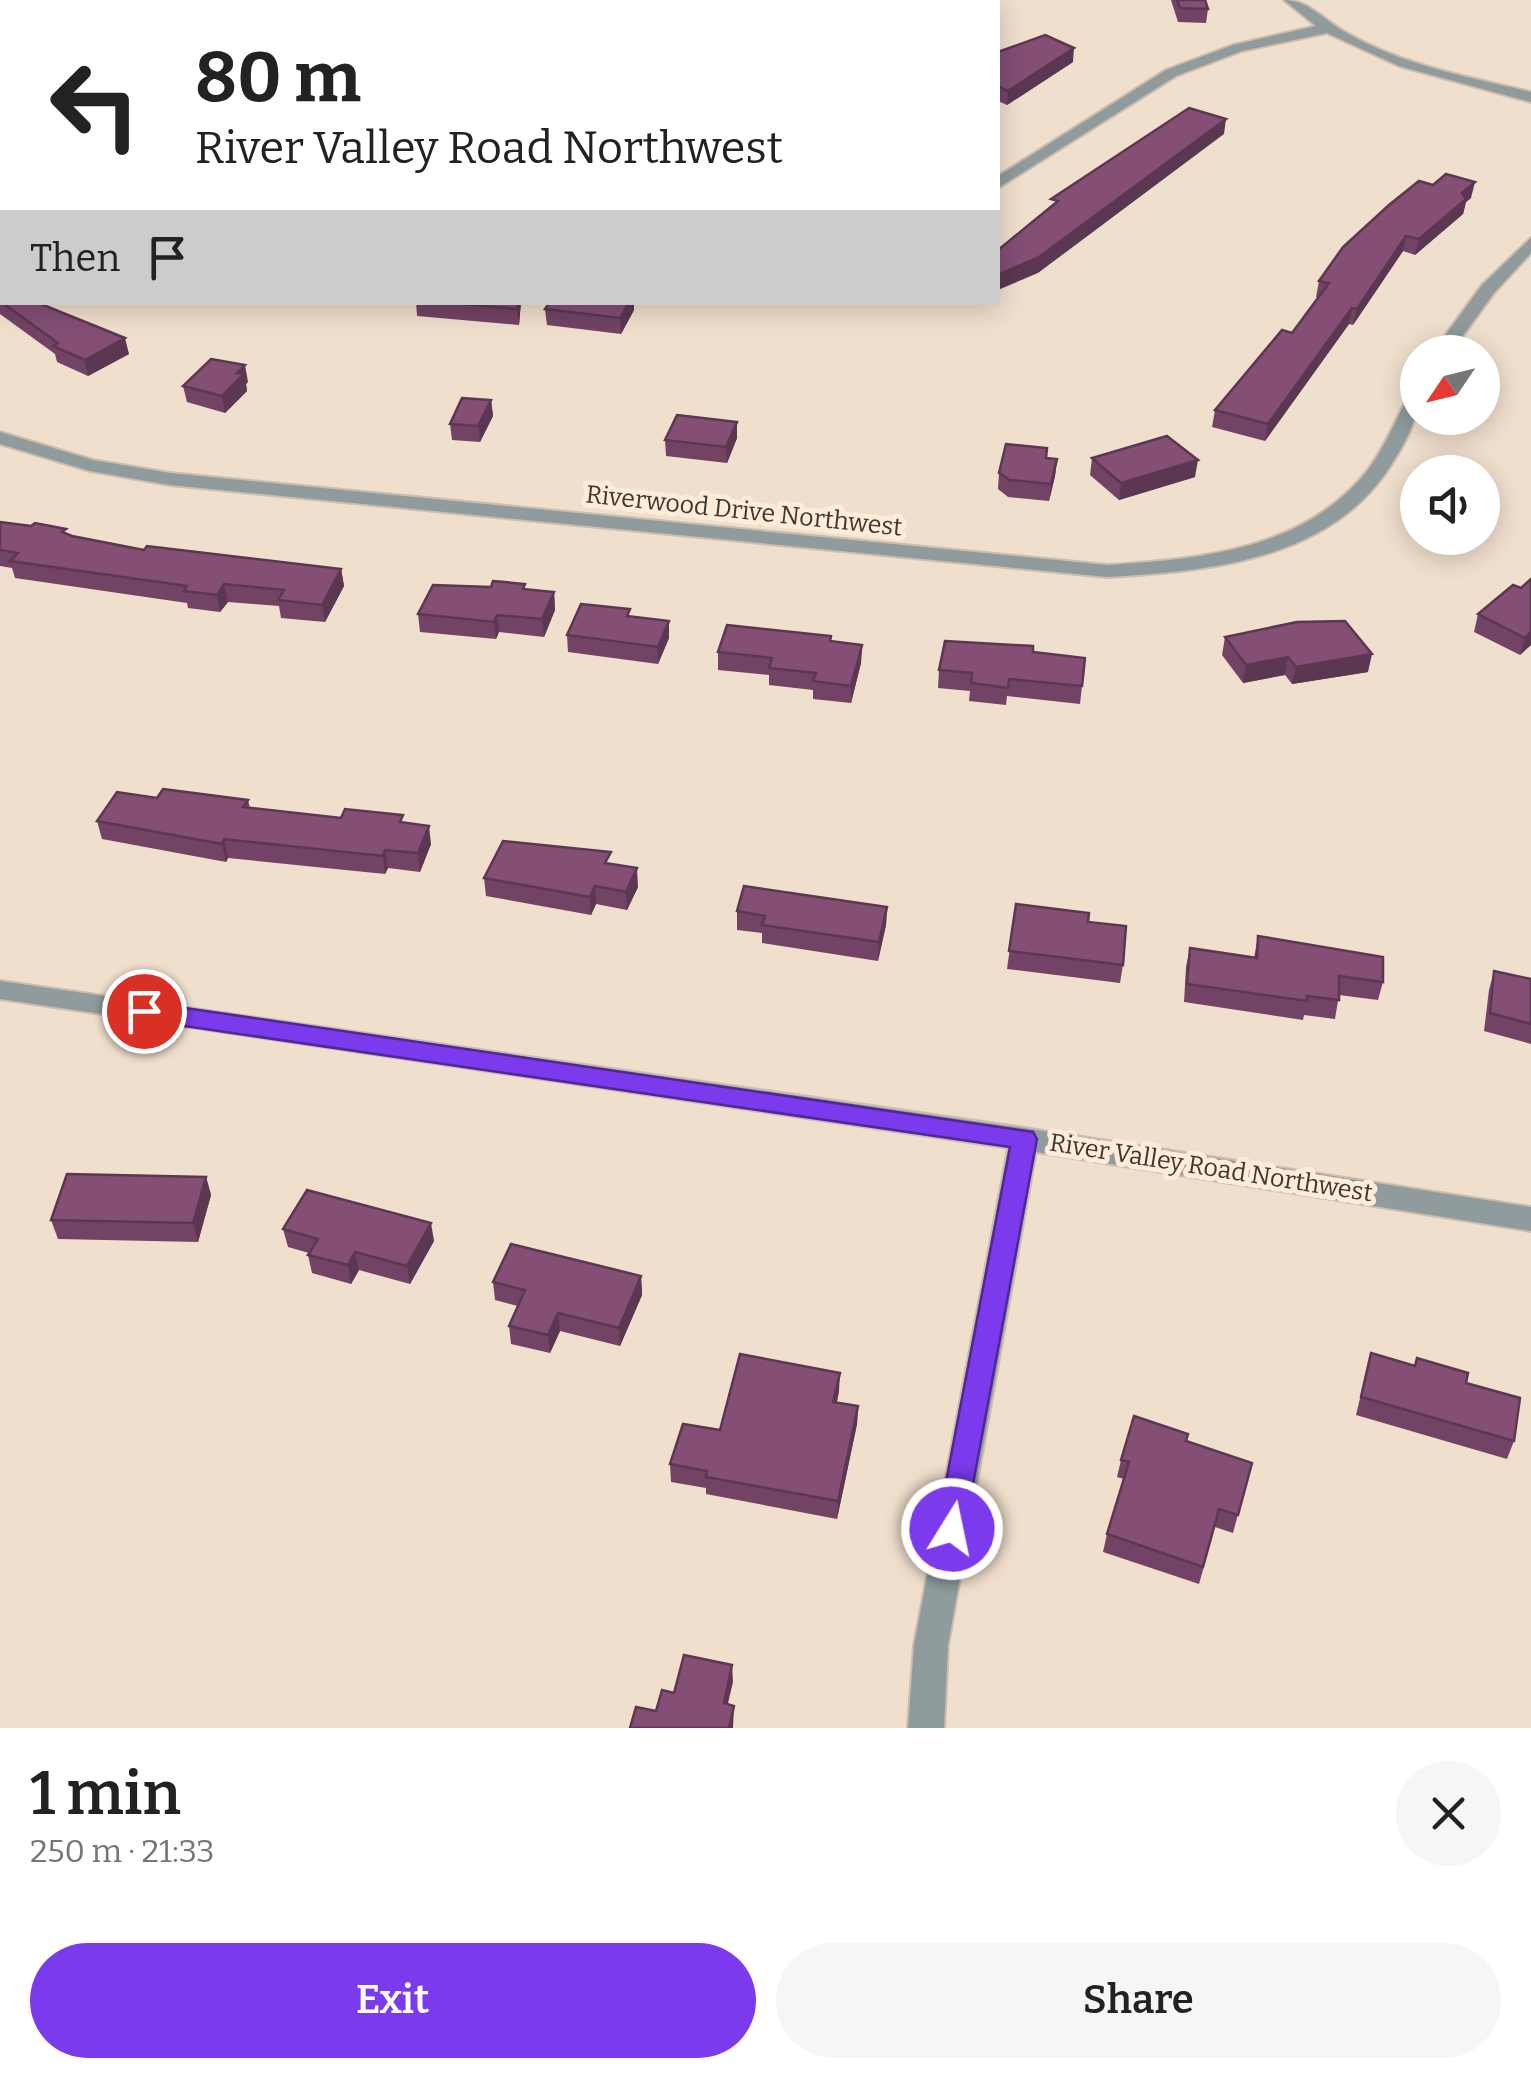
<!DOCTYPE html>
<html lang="en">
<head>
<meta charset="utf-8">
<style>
  body { margin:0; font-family:Bitter,serif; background:#f6f6f6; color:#222; height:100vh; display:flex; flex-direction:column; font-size:38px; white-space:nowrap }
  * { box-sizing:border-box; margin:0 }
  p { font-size:32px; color:#767676 }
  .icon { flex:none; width:55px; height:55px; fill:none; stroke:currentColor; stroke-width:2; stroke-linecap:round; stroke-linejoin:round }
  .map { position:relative; height:1728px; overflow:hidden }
  .panel { display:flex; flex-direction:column; background:#fff; flex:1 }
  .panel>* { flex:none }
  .guide { position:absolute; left:0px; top:0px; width:1000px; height:305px; box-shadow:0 5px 25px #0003; background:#fff; color:#222; overflow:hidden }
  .needle { width:65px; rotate:235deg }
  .fabs { position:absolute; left:1400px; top:335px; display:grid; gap:20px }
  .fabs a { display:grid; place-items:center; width:100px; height:100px; border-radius:50%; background:#fff; box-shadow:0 5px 25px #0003; font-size:50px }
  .pin { position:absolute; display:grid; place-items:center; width:85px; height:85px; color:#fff; margin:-42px; border:5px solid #fff; border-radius:50%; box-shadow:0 2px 10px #0007 }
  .me { position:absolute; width:110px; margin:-55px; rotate:10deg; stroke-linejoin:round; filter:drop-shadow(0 0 8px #0008) }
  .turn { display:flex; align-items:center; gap:35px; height:210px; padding:0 30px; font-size:45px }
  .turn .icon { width:130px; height:130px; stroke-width:2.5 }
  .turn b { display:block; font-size:70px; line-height:85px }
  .then { display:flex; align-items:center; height:95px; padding:0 30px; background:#0003; gap:20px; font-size:38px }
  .round { display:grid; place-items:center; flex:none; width:105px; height:105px; border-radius:52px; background:#f6f6f6 }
  .summary { display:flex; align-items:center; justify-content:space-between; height:170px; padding:0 30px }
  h1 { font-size:60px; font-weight:600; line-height:75px }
  .cta { display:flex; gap:20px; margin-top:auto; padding:20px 30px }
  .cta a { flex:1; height:115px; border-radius:60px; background:#7c3aed; color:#fff; font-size:40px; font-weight:600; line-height:115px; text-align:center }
  .cta a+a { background:#f6f6f6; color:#222 }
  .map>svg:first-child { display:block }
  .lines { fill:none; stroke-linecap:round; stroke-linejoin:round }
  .minor-casing { stroke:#cdbdae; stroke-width:4 }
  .tertiary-casing { stroke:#cdbdae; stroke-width:4 }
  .minor { fill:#8f9b9d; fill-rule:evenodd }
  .tertiary { fill:#8f9b9d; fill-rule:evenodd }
  .wall { fill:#724365 }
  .shaded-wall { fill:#5c3752 }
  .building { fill:#844e75; stroke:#5c3752; stroke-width:2.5 }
  .route { fill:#7c3aed; stroke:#51269a; stroke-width:2.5 }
  .labels { text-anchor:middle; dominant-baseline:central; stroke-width:10; stroke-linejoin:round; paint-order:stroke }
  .street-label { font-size:25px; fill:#3e3730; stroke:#feecda }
</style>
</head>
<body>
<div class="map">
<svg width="1531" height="1728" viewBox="0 0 1531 1728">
  <rect width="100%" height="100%" fill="#f1dfcd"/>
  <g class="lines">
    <defs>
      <g id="minor">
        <path d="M 691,0 L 708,0 L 709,2 L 693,2 Z"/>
        <path d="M 1284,0 C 1308,0 1324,20 1345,32 C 1401,65 1468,77 1531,92 L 1531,102 L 1399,66 L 1327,33 L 1242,51 L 1176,76 L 998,188 L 998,176 L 1166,70 L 1233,45 L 1316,26 Z"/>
        <rect x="0" y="38" width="2" height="8"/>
        <path d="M 1531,238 L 1531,253 L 1494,293 L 1451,352 L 1433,352 L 1482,285 Z"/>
        <path d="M 1418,391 C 1418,419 1408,438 1393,462 C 1333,560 1211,571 1107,577 L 170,485 L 90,471 L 0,444 L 0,432 L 93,460 L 170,473 L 1107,565 C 1201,559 1304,550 1367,471 C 1384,449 1395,421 1408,397 Z"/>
        <path d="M 1024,1128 L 1034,1131 L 1038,1139 L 948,1645 L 944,1728 L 908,1728 L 914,1645 L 1010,1139 L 1014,1131 Z"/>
      </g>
      <path id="tertiary" d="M 0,981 L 1024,1128 L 1531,1207 L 1531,1231 L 1024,1150 L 0,999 Z"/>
    </defs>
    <!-- minor casing -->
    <use href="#minor" class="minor-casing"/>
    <!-- tertiary casing -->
    <use href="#tertiary" class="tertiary-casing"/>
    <!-- minor -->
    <use href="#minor" class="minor"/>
    <!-- tertiary -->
    <use href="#tertiary" class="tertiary"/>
  </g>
  <!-- wall -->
  <g class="wall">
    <path d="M 522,0 L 591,0 L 596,2 L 526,2 Z"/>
    <path d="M 1171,0 L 1205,0 L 1208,9 L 1206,23 L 1178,22 Z"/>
    <path d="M 998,52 L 1073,62 L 1007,105 L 998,101 Z"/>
    <path d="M 1433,185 L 1471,198 L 1466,202 L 1463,214 L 1415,255 L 1403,251 L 1353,325 L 1349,324 L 1265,441 L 1212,427 L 1215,410 L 1292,333 L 1318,297 L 1316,297 L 1319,281 Z"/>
    <path d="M 0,270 L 2,302 L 129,354 L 88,376 L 57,362 L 55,354 L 0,314 Z"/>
    <path d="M 416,302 L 521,302 L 519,325 L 417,316 Z"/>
    <path d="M 550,302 L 634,302 L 634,310 L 621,334 L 547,325 L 545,309 Z"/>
    <path d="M 248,382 L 246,384 L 247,391 L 225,413 L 187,402 L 183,386 Z"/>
    <path d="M 491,400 L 493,416 L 480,442 L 452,440 L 450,424 Z"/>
    <path d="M 737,422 L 737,438 L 727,463 L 666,456 L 665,440 Z"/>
    <path d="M 1046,458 L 1057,459 L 1055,476 L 1049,501 L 1008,497 L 998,489 L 999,473 Z"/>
    <path d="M 1092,458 L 1195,477 L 1119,500 L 1090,475 Z"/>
    <path d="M 0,522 L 144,550 L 341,569 L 344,586 L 325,622 L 281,618 L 279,606 L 228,602 L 220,612 L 188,608 L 187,603 L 15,578 L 12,568 L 0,566 Z"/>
    <path d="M 1521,588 L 1531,645 L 1520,655 L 1474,632 L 1478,614 Z"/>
    <path d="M 525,590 L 554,592 L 555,610 L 544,637 L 499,632 L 496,639 L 420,632 L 418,614 Z"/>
    <path d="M 669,621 L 669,638 L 658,664 L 568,652 L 567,635 Z"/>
    <path d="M 1225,637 L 1368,672 L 1292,684 L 1285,675 L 1243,683 L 1222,655 Z"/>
    <path d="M 831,642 L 862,645 L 861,663 L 851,703 L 813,699 L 813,690 L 769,685 L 769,675 L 718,670 L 718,652 Z"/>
    <path d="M 1033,652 L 1082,686 L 1080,704 L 1007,696 L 1006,705 L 969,701 L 970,691 L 938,688 L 939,670 Z"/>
    <path d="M 157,798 L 248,800 L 250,808 L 341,818 L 404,823 L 431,844 L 420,872 L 388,868 L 385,874 L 228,858 L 226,862 L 102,839 L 97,821 Z"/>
    <path d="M 612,864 L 638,887 L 627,910 L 596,904 L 591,915 L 486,896 L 484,878 Z"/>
    <path d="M 1016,904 L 1088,922 L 1123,965 L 1120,983 L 1007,969 Z"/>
    <path d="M 887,907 L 886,925 L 878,961 L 762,943 L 762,933 L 737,930 L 737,911 Z"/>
    <path d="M 1258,936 L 1383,982 L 1378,1000 L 1339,995 L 1335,1019 L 1304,1015 L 1303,1020 L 1184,1002 L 1186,967 L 1190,948 L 1254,958 Z"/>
    <path d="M 1494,971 L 1531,979 L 1531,1044 L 1484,1031 L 1489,990 Z"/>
    <path d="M 206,1177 L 211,1195 L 198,1242 L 58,1239 L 51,1220 Z"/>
    <path d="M 283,1229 L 434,1241 L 410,1284 L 359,1270 L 351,1284 L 312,1273 L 308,1255 L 309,1253 L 288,1247 Z"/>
    <path d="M 641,1276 L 642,1295 L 620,1346 L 560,1331 L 550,1353 L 511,1344 L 509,1326 L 518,1306 L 495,1300 L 493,1282 Z"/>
    <path d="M 1371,1353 L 1414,1366 L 1417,1358 L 1466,1383 L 1514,1441 L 1507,1459 L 1356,1415 Z"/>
    <path d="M 839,1391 L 837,1402 L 858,1406 L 857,1424 L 837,1519 L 706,1494 L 706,1488 L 671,1482 L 670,1464 L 720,1430 Z"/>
    <path d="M 1186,1441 L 1252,1463 L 1233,1533 L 1215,1527 L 1199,1584 L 1103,1552 L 1107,1534 L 1124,1479 L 1117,1477 L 1121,1460 Z"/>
  </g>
  <!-- shaded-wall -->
  <g class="shaded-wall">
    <path d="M 1074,48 L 1073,62 L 1007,105 L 1008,91 Z"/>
    <path d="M 1226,119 L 1224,134 L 1038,273 L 998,290 L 998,275 Z"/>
    <path d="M 1475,182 L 1471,198 L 1466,202 L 1463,214 L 1415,255 L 1419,239 L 1462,193 Z"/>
    <path d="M 1406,236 L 1403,251 L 1353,325 L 1357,309 Z"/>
    <path d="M 518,302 L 521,302 L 519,325 L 517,309 Z"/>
    <path d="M 629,302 L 634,302 L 634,310 L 621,334 L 620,318 Z"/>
    <path d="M 1352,308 L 1349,324 L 1265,441 L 1268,424 Z"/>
    <path d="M 125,338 L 129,354 L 88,376 L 85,360 Z"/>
    <path d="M 245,365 L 248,382 L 246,384 L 247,391 L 225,413 L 222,396 L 237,373 Z"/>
    <path d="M 491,400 L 493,416 L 480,442 L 478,426 Z"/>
    <path d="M 737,422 L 737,438 L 727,463 L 726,447 Z"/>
    <path d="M 1057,459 L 1055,476 L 1049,501 L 1051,484 Z"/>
    <path d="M 1198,460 L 1195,477 L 1119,500 L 1121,483 Z"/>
    <path d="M 341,569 L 344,586 L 325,622 L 322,605 Z"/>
    <path d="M 224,584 L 228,602 L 220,612 L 217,595 Z"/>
    <path d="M 554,592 L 555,610 L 544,637 L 542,619 Z"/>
    <path d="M 497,615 L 499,632 L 496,639 L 494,622 Z"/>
    <path d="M 669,621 L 669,638 L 658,664 L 658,647 Z"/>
    <path d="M 1531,632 L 1531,645 L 1520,655 L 1525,638 Z"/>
    <path d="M 862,645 L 861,663 L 851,703 L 851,686 Z"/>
    <path d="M 1372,654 L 1368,672 L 1292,684 L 1296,667 Z"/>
    <path d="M 1288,657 L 1285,675 L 1243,683 L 1246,665 Z"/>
    <path d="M 429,826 L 431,844 L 420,872 L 418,853 Z"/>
    <path d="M 224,839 L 228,858 L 226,862 L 222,844 Z"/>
    <path d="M 385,850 L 388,868 L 385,874 L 383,856 Z"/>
    <path d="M 637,868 L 638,887 L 627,910 L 626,892 Z"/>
    <path d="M 595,886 L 596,904 L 591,915 L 590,897 Z"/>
    <path d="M 887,907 L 886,925 L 878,961 L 879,942 Z"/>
    <path d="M 206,1177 L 211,1195 L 198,1242 L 193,1223 Z"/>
    <path d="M 431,1223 L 434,1241 L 410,1284 L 407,1266 Z"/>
    <path d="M 355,1252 L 359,1270 L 351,1284 L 348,1265 Z"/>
    <path d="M 641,1276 L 642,1295 L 620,1346 L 619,1328 Z"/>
    <path d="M 558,1313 L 560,1331 L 550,1353 L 548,1335 Z"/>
    <path d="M 840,1373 L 839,1391 L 833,1420 L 833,1402 Z"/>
    <path d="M 858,1406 L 857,1424 L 837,1519 L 838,1501 Z"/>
    <path d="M 732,1665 L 733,1682 L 724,1720 L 724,1703 Z"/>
    <path d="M 734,1706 L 733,1728 L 729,1728 Z"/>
  </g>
  <!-- building -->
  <g class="building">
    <path d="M 542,0 L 591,0 L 596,2 L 546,2 Z"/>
    <path d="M 1177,0 L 1205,0 L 1208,9 L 1180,8 Z"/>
    <path d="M 1045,35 L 1074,48 L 1008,91 L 998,86 L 998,52 Z"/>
    <path d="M 0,67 L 2,67 L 2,96 L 0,94 Z"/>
    <path d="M 1189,108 L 1226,119 L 1039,257 L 998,275 L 998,250 L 1058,201 L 1051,199 Z"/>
    <path d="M 1446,174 L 1475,182 L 1462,193 L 1466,199 L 1419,239 L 1406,236 L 1357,309 L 1352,308 L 1268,424 L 1215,410 L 1282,330 L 1292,333 L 1329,283 L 1319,281 L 1343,247 L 1389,205 L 1419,181 L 1433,185 Z"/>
    <path d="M 0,270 L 2,272 L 2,302 L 36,302 L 125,338 L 85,360 L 53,346 L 58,343 L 0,301 Z"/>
    <path d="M 440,302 L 518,302 L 517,309 Z"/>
    <path d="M 550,302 L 629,302 L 620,318 L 545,309 Z"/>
    <path d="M 211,359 L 245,365 L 237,373 L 244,374 L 222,396 L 183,386 Z"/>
    <path d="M 462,398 L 491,400 L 478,426 L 450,424 Z"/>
    <path d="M 677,415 L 737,422 L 726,447 L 665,440 Z"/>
    <path d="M 1167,436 L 1198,460 L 1121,483 L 1092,458 Z"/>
    <path d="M 1006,444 L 1047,448 L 1046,458 L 1057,459 L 1051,484 L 1010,480 L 999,473 Z"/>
    <path d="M 0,522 L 31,526 L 35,523 L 66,529 L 62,532 L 72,536 L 144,550 L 147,546 L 341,569 L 322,605 L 278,600 L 284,590 L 224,584 L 217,595 L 184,591 L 187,586 L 10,561 L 18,553 L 0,550 Z"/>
    <path d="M 1531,579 L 1531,632 L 1525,638 L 1478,614 L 1513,585 L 1521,588 Z"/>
    <path d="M 493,581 L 525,584 L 523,589 L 554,592 L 542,619 L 497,615 L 494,622 L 418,614 L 433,585 L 491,587 Z"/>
    <path d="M 581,604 L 630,609 L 627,616 L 669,621 L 658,647 L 567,635 Z"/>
    <path d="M 1345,621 L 1372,654 L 1296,667 L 1288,657 L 1246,665 L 1225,637 L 1297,622 Z"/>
    <path d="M 727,625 L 831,636 L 830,641 L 862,645 L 851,686 L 813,681 L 816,673 L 769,668 L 772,658 L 718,652 Z"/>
    <path d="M 945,641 L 1033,646 L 1033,652 L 1085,658 L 1082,686 L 1009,679 L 1008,688 L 971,683 L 972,673 L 939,670 Z"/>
    <path d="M 163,789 L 248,800 L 243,807 L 341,818 L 345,809 L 403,815 L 400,822 L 429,826 L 418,853 L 385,850 L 383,856 L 224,839 L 222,844 L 97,821 L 117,792 L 157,798 Z"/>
    <path d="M 503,841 L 611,852 L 605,863 L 637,868 L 626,892 L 595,886 L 590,897 L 484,878 Z"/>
    <path d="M 744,886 L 887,907 L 879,942 L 762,925 L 765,916 L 737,911 Z"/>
    <path d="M 1016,904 L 1089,913 L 1088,922 L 1126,926 L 1123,965 L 1009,951 Z"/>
    <path d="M 1258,936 L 1383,957 L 1383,982 L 1339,976 L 1339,1000 L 1307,996 L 1307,1001 L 1187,984 L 1190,948 L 1257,958 Z"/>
    <path d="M 1494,971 L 1531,979 L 1531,1024 L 1490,1013 Z"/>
    <path d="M 67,1174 L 206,1177 L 193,1223 L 51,1220 Z"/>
    <path d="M 307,1190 L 431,1223 L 407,1266 L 355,1252 L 348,1265 L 308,1255 L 318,1239 L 283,1229 Z"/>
    <path d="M 511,1244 L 641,1276 L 619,1328 L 558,1313 L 548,1335 L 509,1326 L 525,1290 L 493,1282 Z"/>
    <path d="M 1371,1353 L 1415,1366 L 1417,1358 L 1468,1373 L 1466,1383 L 1520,1398 L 1514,1441 L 1361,1397 Z"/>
    <path d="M 740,1354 L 840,1373 L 833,1402 L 858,1406 L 838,1501 L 706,1477 L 707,1471 L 670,1464 L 683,1424 L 720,1430 Z"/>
    <path d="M 1134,1416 L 1188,1434 L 1186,1441 L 1252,1463 L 1238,1515 L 1219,1509 L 1203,1567 L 1107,1534 L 1129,1462 L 1121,1460 Z"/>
    <path d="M 684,1655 L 732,1665 L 724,1703 L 734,1706 L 729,1728 L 630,1728 L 636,1707 L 656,1711 L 662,1690 L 674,1693 Z"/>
  </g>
  <!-- route -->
  <path class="route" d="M 144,1002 L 1033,1132 L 1037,1139 L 963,1538 L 952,1542 L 941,1538 L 937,1529 L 1010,1147 L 144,1020 L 131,1011 Z"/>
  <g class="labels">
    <!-- street labels -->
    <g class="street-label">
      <text transform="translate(744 511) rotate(6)">Riverwood Drive Northwest</text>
      <text transform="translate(1211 1168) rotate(9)">River Valley Road Northwest</text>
    </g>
  </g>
</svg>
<div class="fabs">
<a><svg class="needle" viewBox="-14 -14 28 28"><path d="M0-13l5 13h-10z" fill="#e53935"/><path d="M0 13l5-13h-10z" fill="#767676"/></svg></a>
<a><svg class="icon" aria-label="sound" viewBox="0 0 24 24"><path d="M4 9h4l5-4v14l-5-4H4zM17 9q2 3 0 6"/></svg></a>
</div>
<div class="pin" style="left:144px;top:1011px;background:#d93025"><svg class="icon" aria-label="arrive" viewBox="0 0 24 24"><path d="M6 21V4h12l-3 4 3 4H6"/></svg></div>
<svg class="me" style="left:952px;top:1529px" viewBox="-20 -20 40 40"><circle r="17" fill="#7c3aed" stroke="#fff" stroke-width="3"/><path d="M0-11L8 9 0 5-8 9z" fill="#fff"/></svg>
<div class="guide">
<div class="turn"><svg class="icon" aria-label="left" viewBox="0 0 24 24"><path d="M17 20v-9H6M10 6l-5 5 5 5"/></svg><div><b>80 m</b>River Valley Road Northwest</div></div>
<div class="then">Then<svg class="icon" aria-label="arrive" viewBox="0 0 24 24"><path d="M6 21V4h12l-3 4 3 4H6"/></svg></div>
</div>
</div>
<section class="panel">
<div class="summary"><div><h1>1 min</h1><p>250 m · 21:33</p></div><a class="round"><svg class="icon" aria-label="close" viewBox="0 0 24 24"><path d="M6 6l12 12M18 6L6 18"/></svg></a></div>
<div class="cta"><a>Exit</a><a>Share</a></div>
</section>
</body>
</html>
